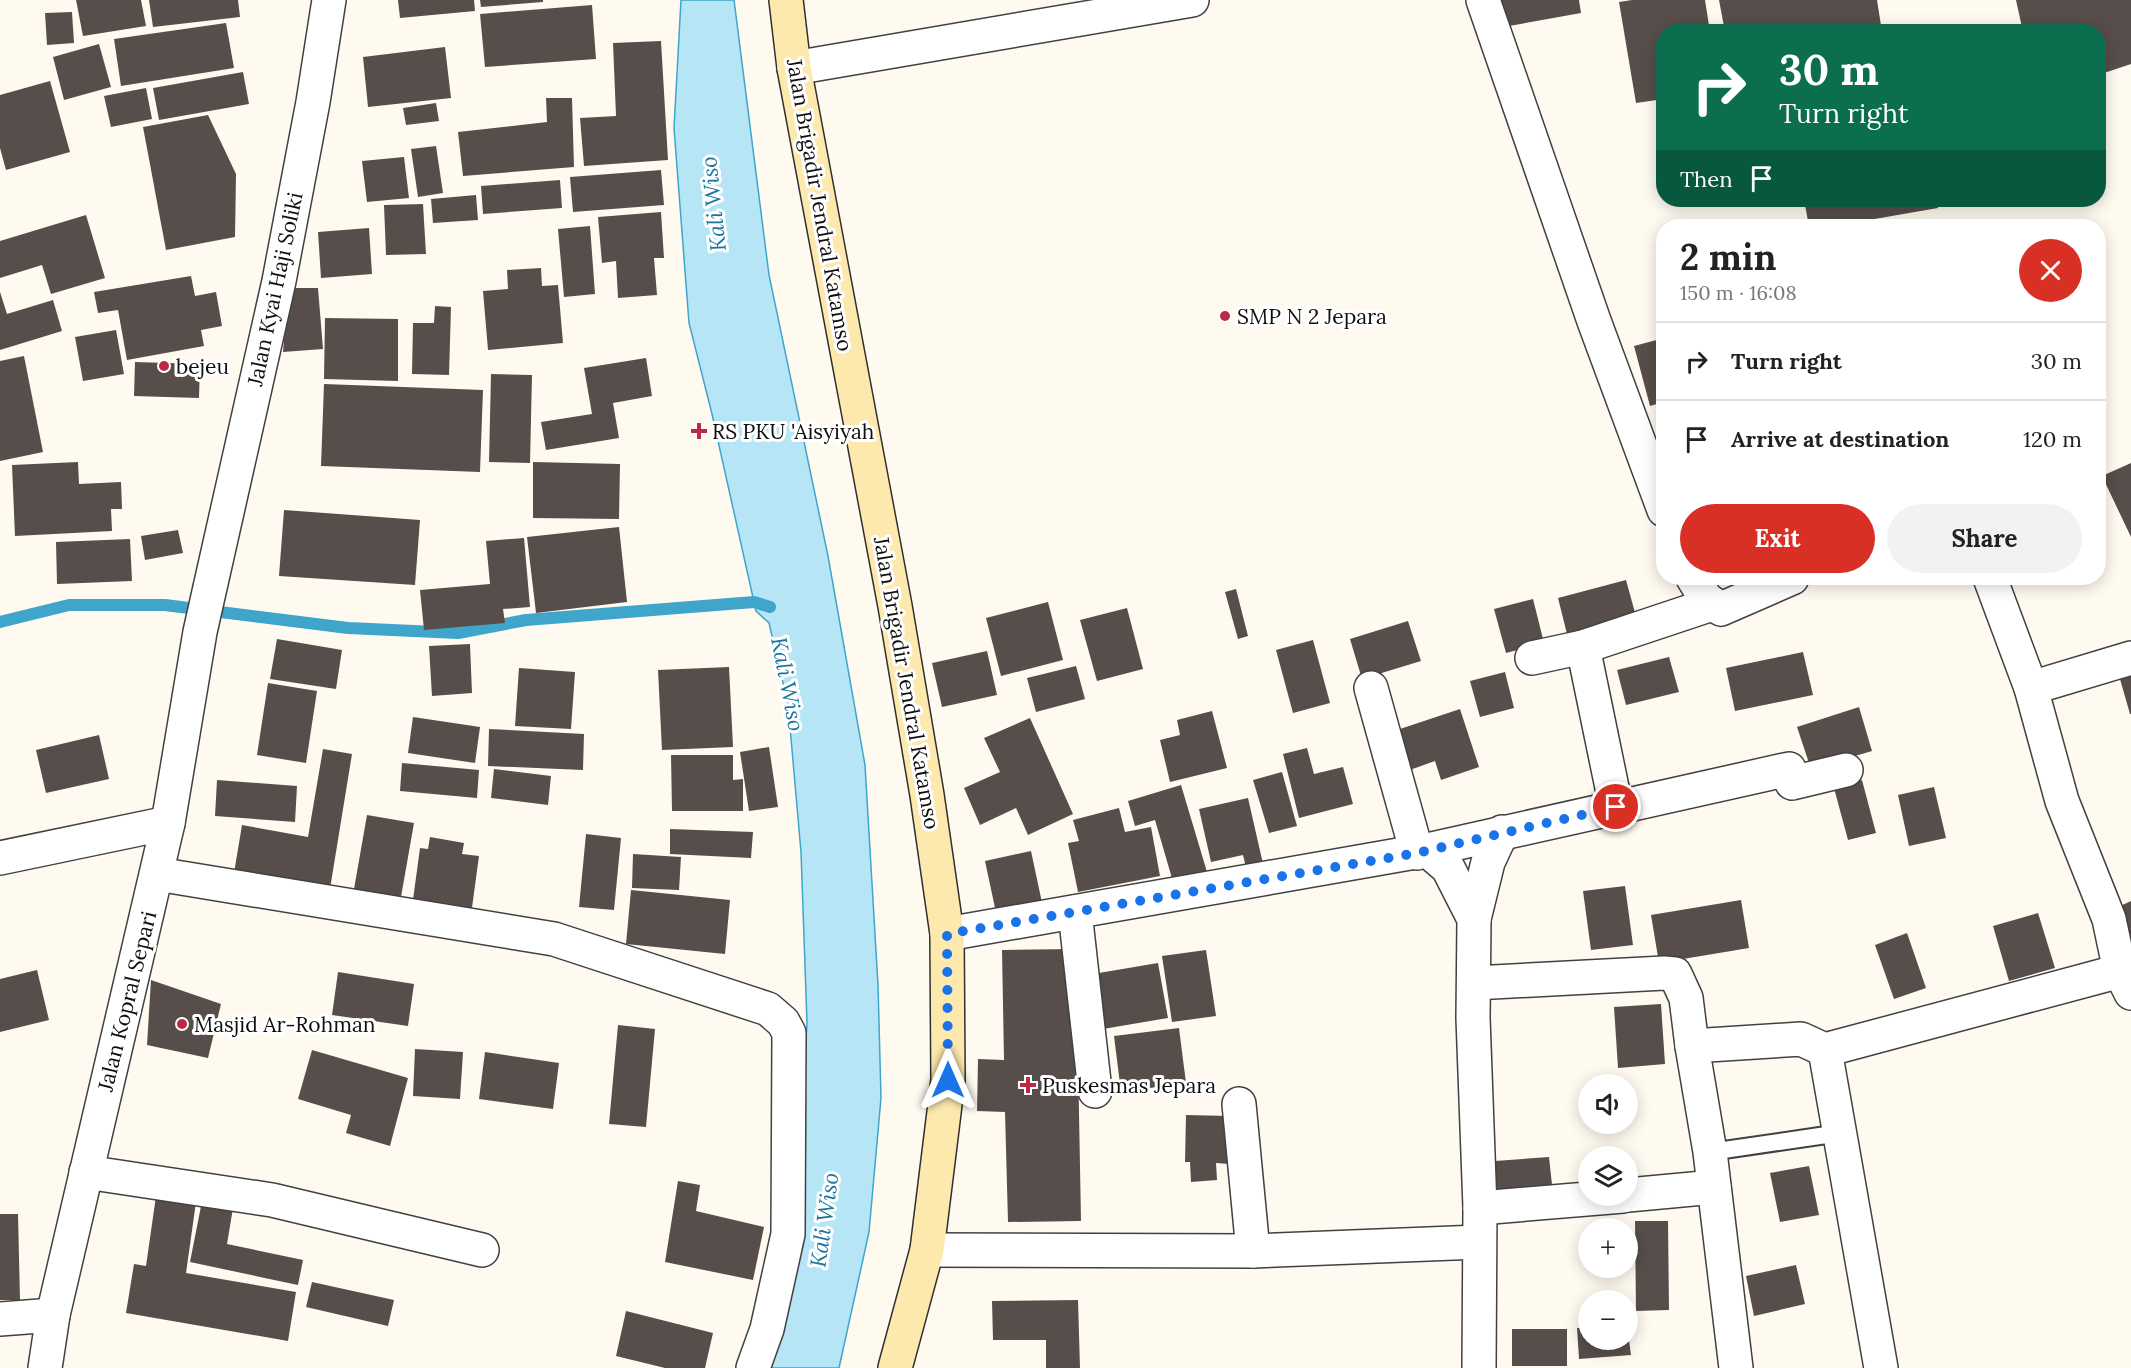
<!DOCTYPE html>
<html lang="en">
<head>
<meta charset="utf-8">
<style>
  body { margin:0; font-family:Lora,serif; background:#f2f2f2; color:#222; height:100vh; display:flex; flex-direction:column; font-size:22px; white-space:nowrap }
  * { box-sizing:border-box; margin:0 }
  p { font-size:20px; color:#767676 }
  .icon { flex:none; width:33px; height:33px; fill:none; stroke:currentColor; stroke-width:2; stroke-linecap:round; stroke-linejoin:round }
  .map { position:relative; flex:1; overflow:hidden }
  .panel { position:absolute; left:1656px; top:219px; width:450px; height:366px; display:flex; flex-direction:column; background:#fff; border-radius:24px; box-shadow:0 3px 15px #0003 }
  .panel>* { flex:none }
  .hud { position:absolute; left:1656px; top:24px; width:450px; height:183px; border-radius:24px; box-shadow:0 3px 15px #0003; background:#0b6e4f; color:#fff; overflow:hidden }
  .fabs { position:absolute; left:1578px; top:1074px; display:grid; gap:12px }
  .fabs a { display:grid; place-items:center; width:60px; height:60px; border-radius:50%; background:#fff; box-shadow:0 3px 15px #0003; font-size:30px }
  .pin { position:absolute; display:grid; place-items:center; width:51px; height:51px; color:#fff; margin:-26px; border:3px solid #fff; border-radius:50%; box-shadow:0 2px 6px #0007 }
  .me { position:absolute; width:66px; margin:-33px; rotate:0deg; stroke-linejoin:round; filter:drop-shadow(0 0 4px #0008) }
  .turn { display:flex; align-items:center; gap:21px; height:126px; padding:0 24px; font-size:27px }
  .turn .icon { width:78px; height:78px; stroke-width:2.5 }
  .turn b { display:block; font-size:42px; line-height:51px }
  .then { display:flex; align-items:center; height:57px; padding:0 24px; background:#0003; gap:12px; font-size:22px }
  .round { display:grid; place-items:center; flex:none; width:63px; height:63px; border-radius:32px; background:#f2f2f2 }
  .head { display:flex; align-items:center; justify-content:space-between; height:102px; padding:0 24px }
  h1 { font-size:36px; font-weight:700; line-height:45px }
  .primary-button { display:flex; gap:12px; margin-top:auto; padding:12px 24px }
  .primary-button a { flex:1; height:69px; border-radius:36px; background:#d93025; color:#fff; font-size:24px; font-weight:700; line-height:69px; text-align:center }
  .primary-button a+a { background:#f2f2f2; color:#222 }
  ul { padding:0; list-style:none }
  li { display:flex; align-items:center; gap:18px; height:78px; padding:0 24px; border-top:2px solid #e0e0e0 }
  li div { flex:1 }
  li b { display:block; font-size:22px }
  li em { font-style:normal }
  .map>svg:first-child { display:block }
  .water { fill:#b6e6f5; stroke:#3fa5ca; stroke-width:1.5 }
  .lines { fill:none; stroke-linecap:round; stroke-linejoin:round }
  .stream { stroke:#3fa5ca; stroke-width:12 }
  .building { fill:#574e4b }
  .lane-casing { stroke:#414141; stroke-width:20 }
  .street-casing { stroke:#414141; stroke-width:36 }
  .secondary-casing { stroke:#303030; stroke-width:36 }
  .lane { stroke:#fff; stroke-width:16 }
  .street { stroke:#fff; stroke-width:33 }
  .secondary { stroke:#fde9ad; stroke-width:33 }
  .route { stroke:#1a73e8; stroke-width:10; stroke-dasharray:0 18 }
  .poi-dot { fill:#bb2a45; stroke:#fff; stroke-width:2 }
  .labels { text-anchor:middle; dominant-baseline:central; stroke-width:6; stroke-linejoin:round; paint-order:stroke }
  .street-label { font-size:21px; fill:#0e0e0e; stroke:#fff }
  .poi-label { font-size:21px; fill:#0e0e0e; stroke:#fff; text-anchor:start }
  .water-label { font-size:22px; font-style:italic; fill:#1a769d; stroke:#fff }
</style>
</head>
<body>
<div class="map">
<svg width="2131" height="1368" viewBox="0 0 2131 1368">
  <rect width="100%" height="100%" fill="#fffaf0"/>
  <!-- water -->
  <path class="water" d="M 681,0 L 734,0 L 769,275 L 828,556 L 865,765 L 878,985 L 881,1098 L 869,1232 L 839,1368 L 766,1368 L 799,1151 L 807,1023 L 801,852 L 788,704 L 769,623 L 756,611 L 712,414 L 689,323 L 674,128 Z"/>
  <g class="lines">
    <!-- stream -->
    <path class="stream" d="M 0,622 L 69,605 L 165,605 L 348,628 L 458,633 L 526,620 L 754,602 L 770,607"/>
  </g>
  <!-- building -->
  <g class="building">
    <path d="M 76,0 L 141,0 L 146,26 L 83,36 Z"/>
    <path d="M 149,0 L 238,0 L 240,17 L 153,27 Z"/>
    <path d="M 398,0 L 474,0 L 475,11 L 400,18 Z"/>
    <path d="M 480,0 L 543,0 L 543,2 L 481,7 Z"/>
    <path d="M 1499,0 L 1579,0 L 1581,13 L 1509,26 Z"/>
    <path d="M 1632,0 L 1705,0 L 1710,32 L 1664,32 L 1664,99 L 1636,103 L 1619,2 Z"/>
    <path d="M 1719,0 L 1877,0 L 1882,32 L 1725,32 Z"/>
    <path d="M 2016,0 L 2131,0 L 2131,64 L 2098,75 L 2098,32 L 2023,32 Z"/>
    <path d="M 592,5 L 596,59 L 485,67 L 480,14 Z"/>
    <path d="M 72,12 L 74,43 L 47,45 L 45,13 Z"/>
    <path d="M 226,23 L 234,68 L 121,86 L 114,39 Z"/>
    <path d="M 661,41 L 668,160 L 584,166 L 580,118 L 616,116 L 613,43 Z"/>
    <path d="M 99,44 L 111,87 L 64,100 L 53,57 Z"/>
    <path d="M 445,47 L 451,98 L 368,107 L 363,57 Z"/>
    <path d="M 243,72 L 249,104 L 159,120 L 153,88 Z"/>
    <path d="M 50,81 L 70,152 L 6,170 L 0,148 L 0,95 Z"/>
    <path d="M 146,88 L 152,119 L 111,127 L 104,96 Z"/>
    <path d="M 546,98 L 572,98 L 574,167 L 463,176 L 458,132 L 547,122 Z"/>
    <path d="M 436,103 L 439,121 L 406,125 L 403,108 Z"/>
    <path d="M 208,115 L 236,174 L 235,237 L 166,250 L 143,127 Z"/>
    <path d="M 436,146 L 443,193 L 418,197 L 411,149 Z"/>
    <path d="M 404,157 L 409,198 L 367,202 L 362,161 Z"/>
    <path d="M 661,170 L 664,205 L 573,212 L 570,177 Z"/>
    <path d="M 560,180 L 562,208 L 483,214 L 481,186 Z"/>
    <path d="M 476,195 L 478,220 L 433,223 L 431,199 Z"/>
    <path d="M 1804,200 L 1936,200 L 1938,208 L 1834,226 L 1809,226 Z"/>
    <path d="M 423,204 L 426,254 L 386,255 L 384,205 Z"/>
    <path d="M 661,212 L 664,258 L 654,258 L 657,295 L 618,298 L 616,261 L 602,263 L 598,217 Z"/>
    <path d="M 86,215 L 105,278 L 51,294 L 42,265 L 0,278 L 0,241 Z"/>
    <path d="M 590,226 L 595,294 L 564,297 L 558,229 Z"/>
    <path d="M 369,228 L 372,274 L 321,278 L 318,232 Z"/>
    <path d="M 541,268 L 542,286 L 558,285 L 563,343 L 488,350 L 483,291 L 508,289 L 507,270 Z"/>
    <path d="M 191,276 L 195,296 L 216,292 L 222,326 L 201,330 L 204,346 L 127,360 L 118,310 L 98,313 L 94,292 Z"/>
    <path d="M 288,288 L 318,288 L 323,349 L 283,352 Z"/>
    <path d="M 0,292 L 7,314 L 53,300 L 62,331 L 0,350 Z"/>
    <path d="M 435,306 L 451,307 L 449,375 L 412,374 L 413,323 L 434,323 Z"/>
    <path d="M 325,318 L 398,319 L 398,381 L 324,379 Z"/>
    <path d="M 116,330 L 124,374 L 83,381 L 75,337 Z"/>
    <path d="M 1664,338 L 1664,402 L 1650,406 L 1634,346 Z"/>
    <path d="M 24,356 L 43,452 L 0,461 L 0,361 Z"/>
    <path d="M 646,358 L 652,396 L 613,403 L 619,438 L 546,450 L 541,422 L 592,414 L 584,368 Z"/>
    <path d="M 135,362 L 200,364 L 199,398 L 134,396 Z"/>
    <path d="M 491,374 L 532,375 L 530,463 L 489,462 Z"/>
    <path d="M 324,384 L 483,390 L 480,472 L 321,466 Z"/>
    <path d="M 78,462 L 79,484 L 121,482 L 122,509 L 111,509 L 112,531 L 15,536 L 12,465 Z"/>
    <path d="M 533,462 L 620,464 L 619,519 L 533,518 Z"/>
    <path d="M 2131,463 L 2131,537 L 2102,476 Z"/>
    <path d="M 284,510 L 420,520 L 415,585 L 279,576 Z"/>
    <path d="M 619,527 L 627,602 L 536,613 L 527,537 Z"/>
    <path d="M 178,530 L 183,553 L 145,560 L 141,536 Z"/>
    <path d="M 524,538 L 530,607 L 503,609 L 505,623 L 424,630 L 420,590 L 490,584 L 486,541 Z"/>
    <path d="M 130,539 L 132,581 L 57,584 L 56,542 Z"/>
    <path d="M 1626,580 L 1637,620 L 1568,638 L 1558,598 Z"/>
    <path d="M 1236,589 L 1248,636 L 1238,639 L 1225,592 Z"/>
    <path d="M 1533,599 L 1544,643 L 1506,653 L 1494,609 Z"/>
    <path d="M 1048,602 L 1063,660 L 1001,676 L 986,618 Z"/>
    <path d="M 1127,608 L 1143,669 L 1097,681 L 1080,620 Z"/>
    <path d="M 1408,621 L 1421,661 L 1362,679 L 1350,639 Z"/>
    <path d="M 277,639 L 342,650 L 336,689 L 270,679 Z"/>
    <path d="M 1313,640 L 1330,703 L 1293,713 L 1276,650 Z"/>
    <path d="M 470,644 L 472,693 L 432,696 L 429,646 Z"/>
    <path d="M 987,651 L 997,695 L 942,707 L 932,663 Z"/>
    <path d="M 1803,652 L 1813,695 L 1735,711 L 1726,668 Z"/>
    <path d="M 1669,657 L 1679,692 L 1626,705 L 1617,670 Z"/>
    <path d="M 2131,660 L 2131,714 L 2130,714 L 2116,665 Z"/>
    <path d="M 1076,666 L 1085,699 L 1036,712 L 1027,678 Z"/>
    <path d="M 729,667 L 733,747 L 662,750 L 658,670 Z"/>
    <path d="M 519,668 L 575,672 L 571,729 L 515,726 Z"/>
    <path d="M 1505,672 L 1514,708 L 1480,717 L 1470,681 Z"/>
    <path d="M 268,683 L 317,691 L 306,763 L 257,755 Z"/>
    <path d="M 1859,707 L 1872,751 L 1811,769 L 1797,727 Z"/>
    <path d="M 1460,709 L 1479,767 L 1441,780 L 1435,761 L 1407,771 L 1394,731 Z"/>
    <path d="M 1212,711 L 1227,768 L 1170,782 L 1160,740 L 1180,735 L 1177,720 Z"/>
    <path d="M 413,717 L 480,727 L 475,763 L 408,753 Z"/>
    <path d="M 1030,718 L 1073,814 L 1028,835 L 1016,808 L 980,825 L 964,788 L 1000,772 L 984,738 Z"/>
    <path d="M 489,729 L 584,734 L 583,770 L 488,766 Z"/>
    <path d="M 99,735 L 109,779 L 46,793 L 36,750 Z"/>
    <path d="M 769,747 L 778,807 L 749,811 L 740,752 Z"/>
    <path d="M 1307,748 L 1314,774 L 1343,767 L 1353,804 L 1299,818 L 1283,754 Z"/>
    <path d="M 323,749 L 352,754 L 329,895 L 233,879 L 242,825 L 308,837 Z"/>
    <path d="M 671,755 L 733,755 L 733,780 L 743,779 L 743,811 L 672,811 Z"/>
    <path d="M 402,763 L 479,770 L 477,798 L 400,791 Z"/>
    <path d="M 494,769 L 551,776 L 548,805 L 491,798 Z"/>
    <path d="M 1282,772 L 1297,826 L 1269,833 L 1253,780 Z"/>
    <path d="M 217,780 L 297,786 L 295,822 L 215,816 Z"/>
    <path d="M 1862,780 L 1876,833 L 1848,840 L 1834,788 Z"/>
    <path d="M 1181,785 L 1210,882 L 1176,892 L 1155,820 L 1135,826 L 1128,801 Z"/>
    <path d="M 1934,787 L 1946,838 L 1909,846 L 1898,795 Z"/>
    <path d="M 1248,798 L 1266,877 L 1249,880 L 1243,855 L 1211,862 L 1199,809 Z"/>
    <path d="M 1119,808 L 1125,832 L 1151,827 L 1160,876 L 1078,892 L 1068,843 L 1079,841 L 1073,820 Z"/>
    <path d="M 367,815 L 414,823 L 401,897 L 354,889 Z"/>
    <path d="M 670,829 L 753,832 L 751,858 L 670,854 Z"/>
    <path d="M 586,834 L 621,838 L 614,910 L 579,907 Z"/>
    <path d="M 430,837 L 464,843 L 462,854 L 479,856 L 471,915 L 412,907 L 420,848 L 428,849 Z"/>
    <path d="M 1031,851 L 1044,912 L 998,922 L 985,861 Z"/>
    <path d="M 633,854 L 681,857 L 679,890 L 632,888 Z"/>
    <path d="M 1625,886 L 1633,945 L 1591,950 L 1583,891 Z"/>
    <path d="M 631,890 L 730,900 L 725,954 L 626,944 Z"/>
    <path d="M 1741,900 L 1749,948 L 1659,963 L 1651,915 Z"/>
    <path d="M 2131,901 L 2131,943 L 2116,908 Z"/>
    <path d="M 2038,913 L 2055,968 L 2009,981 L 1993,926 Z"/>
    <path d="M 1907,933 L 1926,988 L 1894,999 L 1875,945 Z"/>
    <path d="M 1076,949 L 1081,1221 L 1008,1222 L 1005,1112 L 977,1111 L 978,1059 L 1004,1060 L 1002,950 Z"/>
    <path d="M 1206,950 L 1216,1016 L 1172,1022 L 1162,956 Z"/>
    <path d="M 1158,963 L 1168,1018 L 1097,1030 L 1087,975 Z"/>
    <path d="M 37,970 L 49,1020 L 0,1032 L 0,979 Z"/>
    <path d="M 338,972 L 414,984 L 408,1026 L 332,1015 Z"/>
    <path d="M 151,980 L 221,1004 L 208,1058 L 147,1045 Z"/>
    <path d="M 1661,1004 L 1665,1064 L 1618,1068 L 1614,1007 Z"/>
    <path d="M 618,1025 L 655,1029 L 646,1127 L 609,1124 Z"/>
    <path d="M 1179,1028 L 1186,1083 L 1121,1092 L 1114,1036 Z"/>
    <path d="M 415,1049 L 463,1052 L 460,1099 L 413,1096 Z"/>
    <path d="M 312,1050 L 408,1078 L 390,1146 L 346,1133 L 351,1115 L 298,1099 Z"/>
    <path d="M 485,1052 L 559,1063 L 553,1109 L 479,1099 Z"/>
    <path d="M 1186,1115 L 1230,1116 L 1229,1164 L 1216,1163 L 1217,1180 L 1191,1182 L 1190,1162 L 1185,1162 Z"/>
    <path d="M 1549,1157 L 1553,1194 L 1498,1198 L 1495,1161 Z"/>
    <path d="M 1809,1166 L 1819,1215 L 1780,1222 L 1770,1173 Z"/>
    <path d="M 678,1181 L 700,1185 L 696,1211 L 764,1227 L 753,1280 L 665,1262 Z"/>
    <path d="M 156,1196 L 196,1202 L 186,1273 L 296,1292 L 288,1341 L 126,1313 L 134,1264 L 146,1266 Z"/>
    <path d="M 203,1196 L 234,1202 L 227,1244 L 303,1260 L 298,1285 L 190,1262 Z"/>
    <path d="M 0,1214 L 18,1214 L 20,1300 L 0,1300 Z"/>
    <path d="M 1635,1221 L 1668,1221 L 1669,1310 L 1636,1311 Z"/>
    <path d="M 1796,1265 L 1805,1304 L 1754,1316 L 1746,1276 Z"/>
    <path d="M 312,1282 L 394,1300 L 388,1326 L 306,1307 Z"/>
    <path d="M 1078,1300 L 1080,1368 L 1046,1368 L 1046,1340 L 993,1340 L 992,1301 Z"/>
    <path d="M 626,1311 L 713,1333 L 705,1368 L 665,1368 L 616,1356 Z"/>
    <path d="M 1588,1327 L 1588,1340 L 1629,1340 L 1631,1355 L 1579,1359 L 1577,1328 Z"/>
    <rect x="1512" y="1329" width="55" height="37"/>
  </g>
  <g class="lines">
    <defs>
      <path id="lane" d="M 1710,1152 L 1840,1133"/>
      <g id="street">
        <path d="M 1483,0 L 1594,321 L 1664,510"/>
        <path d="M 794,68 L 1192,0"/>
        <path d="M 1693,578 L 1706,599 L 1721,609 L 1792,578"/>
        <path d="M 1990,578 L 2031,688 L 2062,801 L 2109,919 L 2120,971 L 2131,993"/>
        <path d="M 1583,647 L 1616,807"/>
        <path d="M 1532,658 L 1583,647 L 1712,604"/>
        <path d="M 1371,688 L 1417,853"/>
        <path d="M 2031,688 L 2131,658"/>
        <path d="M 1427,850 L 1789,769 L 1792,783 L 1846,770"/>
        <path d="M 0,858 L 168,823"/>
        <path d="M 157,874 L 554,939 L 768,1009 L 783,1022 L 789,1033 L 788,1234 L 767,1329 L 753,1368"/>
        <path d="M 1075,912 L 1095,1091"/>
        <path d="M 1474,919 L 1488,862 L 1502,832"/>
        <path d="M 947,934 L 1427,850 L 1448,868 L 1474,919 L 1473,1018 L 1480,1208 L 1479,1368"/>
        <path d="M 1474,983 L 1664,973 L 1675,974 L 1686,998 L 1692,1046"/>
        <path d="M 1825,1050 L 1881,1368"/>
        <path d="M 1239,1104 L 1253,1251"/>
        <path d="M 86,1172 L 272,1200 L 482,1250"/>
        <path d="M 1628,1195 L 1714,1187"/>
        <path d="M 1480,1208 L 1623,1196"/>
        <path d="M 927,1250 L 1253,1251 L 1479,1242"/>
        <path d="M 0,1319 L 53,1315"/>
        <path d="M 45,1368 L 53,1315 L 168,823 L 200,632 L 279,281 L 313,102 L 329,0"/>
        <path d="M 1736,1368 L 1710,1152 L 1692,1046 L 1801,1039 L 1825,1050 L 2120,971"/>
      </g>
      <path id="secondary" d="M 786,0 L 794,68 L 895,606 L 927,795 L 947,934 L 948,1080 L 927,1250 L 895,1368"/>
    </defs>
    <!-- lane casing -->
    <use href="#lane" class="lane-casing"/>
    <!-- street casing -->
    <use href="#street" class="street-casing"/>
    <!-- secondary casing -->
    <use href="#secondary" class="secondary-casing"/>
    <!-- lane -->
    <use href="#lane" class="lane"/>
    <!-- street -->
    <use href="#street" class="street"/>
    <!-- secondary -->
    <use href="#secondary" class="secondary"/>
  </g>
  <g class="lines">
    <!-- route -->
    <path class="route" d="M 948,1080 L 947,934 L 1417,853 L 1616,807"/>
  </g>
  <!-- markers -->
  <g class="poi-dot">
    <circle cx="1225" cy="316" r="6"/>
    <circle cx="164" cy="366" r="6"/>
    <path d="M696 422h6v6h6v6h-6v6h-6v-6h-6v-6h6z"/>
    <circle cx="182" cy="1024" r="6"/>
    <path d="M1025 1076h6v6h6v6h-6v6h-6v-6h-6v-6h6z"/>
  </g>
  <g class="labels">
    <!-- street labels -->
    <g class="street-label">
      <text transform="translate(820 205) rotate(80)">Jalan Brigadir Jendral Katamso</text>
      <text transform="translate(275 289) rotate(-78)">Jalan Kyai Haji Soliki</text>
      <text transform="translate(907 683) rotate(80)">Jalan Brigadir Jendral Katamso</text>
      <text transform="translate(127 1001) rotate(-76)">Jalan Kopral Separi</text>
    </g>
    <!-- poi labels -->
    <g class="poi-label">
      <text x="1237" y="316">SMP N 2 Jepara</text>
      <text x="176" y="366">bejeu</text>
      <text x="712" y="431">RS PKU 'Aisyiyah</text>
      <text x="194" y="1024">Masjid Ar-Rohman</text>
      <text x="1042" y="1085">Puskesmas Jepara</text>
    </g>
    <!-- water labels -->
    <g class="water-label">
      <text transform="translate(713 204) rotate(-96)">Kali Wiso</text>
      <text transform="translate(788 684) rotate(79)">Kali Wiso</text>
      <text transform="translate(824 1220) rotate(-82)">Kali Wiso</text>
    </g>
  </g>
</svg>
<div class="fabs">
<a><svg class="icon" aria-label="sound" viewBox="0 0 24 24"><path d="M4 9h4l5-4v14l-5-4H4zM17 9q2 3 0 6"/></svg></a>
<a><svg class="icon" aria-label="layers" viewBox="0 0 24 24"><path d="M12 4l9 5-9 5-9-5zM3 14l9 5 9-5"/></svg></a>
<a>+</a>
<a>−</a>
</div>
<div class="pin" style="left:1616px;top:807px;background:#d93025"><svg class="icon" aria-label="arrive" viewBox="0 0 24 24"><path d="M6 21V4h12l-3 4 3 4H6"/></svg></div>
<svg class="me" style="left:948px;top:1080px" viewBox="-20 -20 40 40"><path d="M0-17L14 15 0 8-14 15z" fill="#1a73e8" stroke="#fff" stroke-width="4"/></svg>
<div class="hud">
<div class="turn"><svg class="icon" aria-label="right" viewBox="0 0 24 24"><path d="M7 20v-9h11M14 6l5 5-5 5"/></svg><div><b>30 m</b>Turn right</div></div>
<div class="then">Then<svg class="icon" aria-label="arrive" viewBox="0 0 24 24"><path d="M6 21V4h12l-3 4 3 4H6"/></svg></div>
</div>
<section class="panel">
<div class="head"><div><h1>2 min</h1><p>150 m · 16:08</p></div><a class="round" style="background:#d93025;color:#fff"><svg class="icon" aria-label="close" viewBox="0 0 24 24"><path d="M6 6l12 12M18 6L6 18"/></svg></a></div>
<ul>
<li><svg class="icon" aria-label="right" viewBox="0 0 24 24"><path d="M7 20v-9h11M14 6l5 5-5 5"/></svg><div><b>Turn right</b></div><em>30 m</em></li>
<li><svg class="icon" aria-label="arrive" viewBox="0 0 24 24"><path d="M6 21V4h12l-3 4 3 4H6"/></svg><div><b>Arrive at destination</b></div><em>120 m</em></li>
</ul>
<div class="primary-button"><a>Exit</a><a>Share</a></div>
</section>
</div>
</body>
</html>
